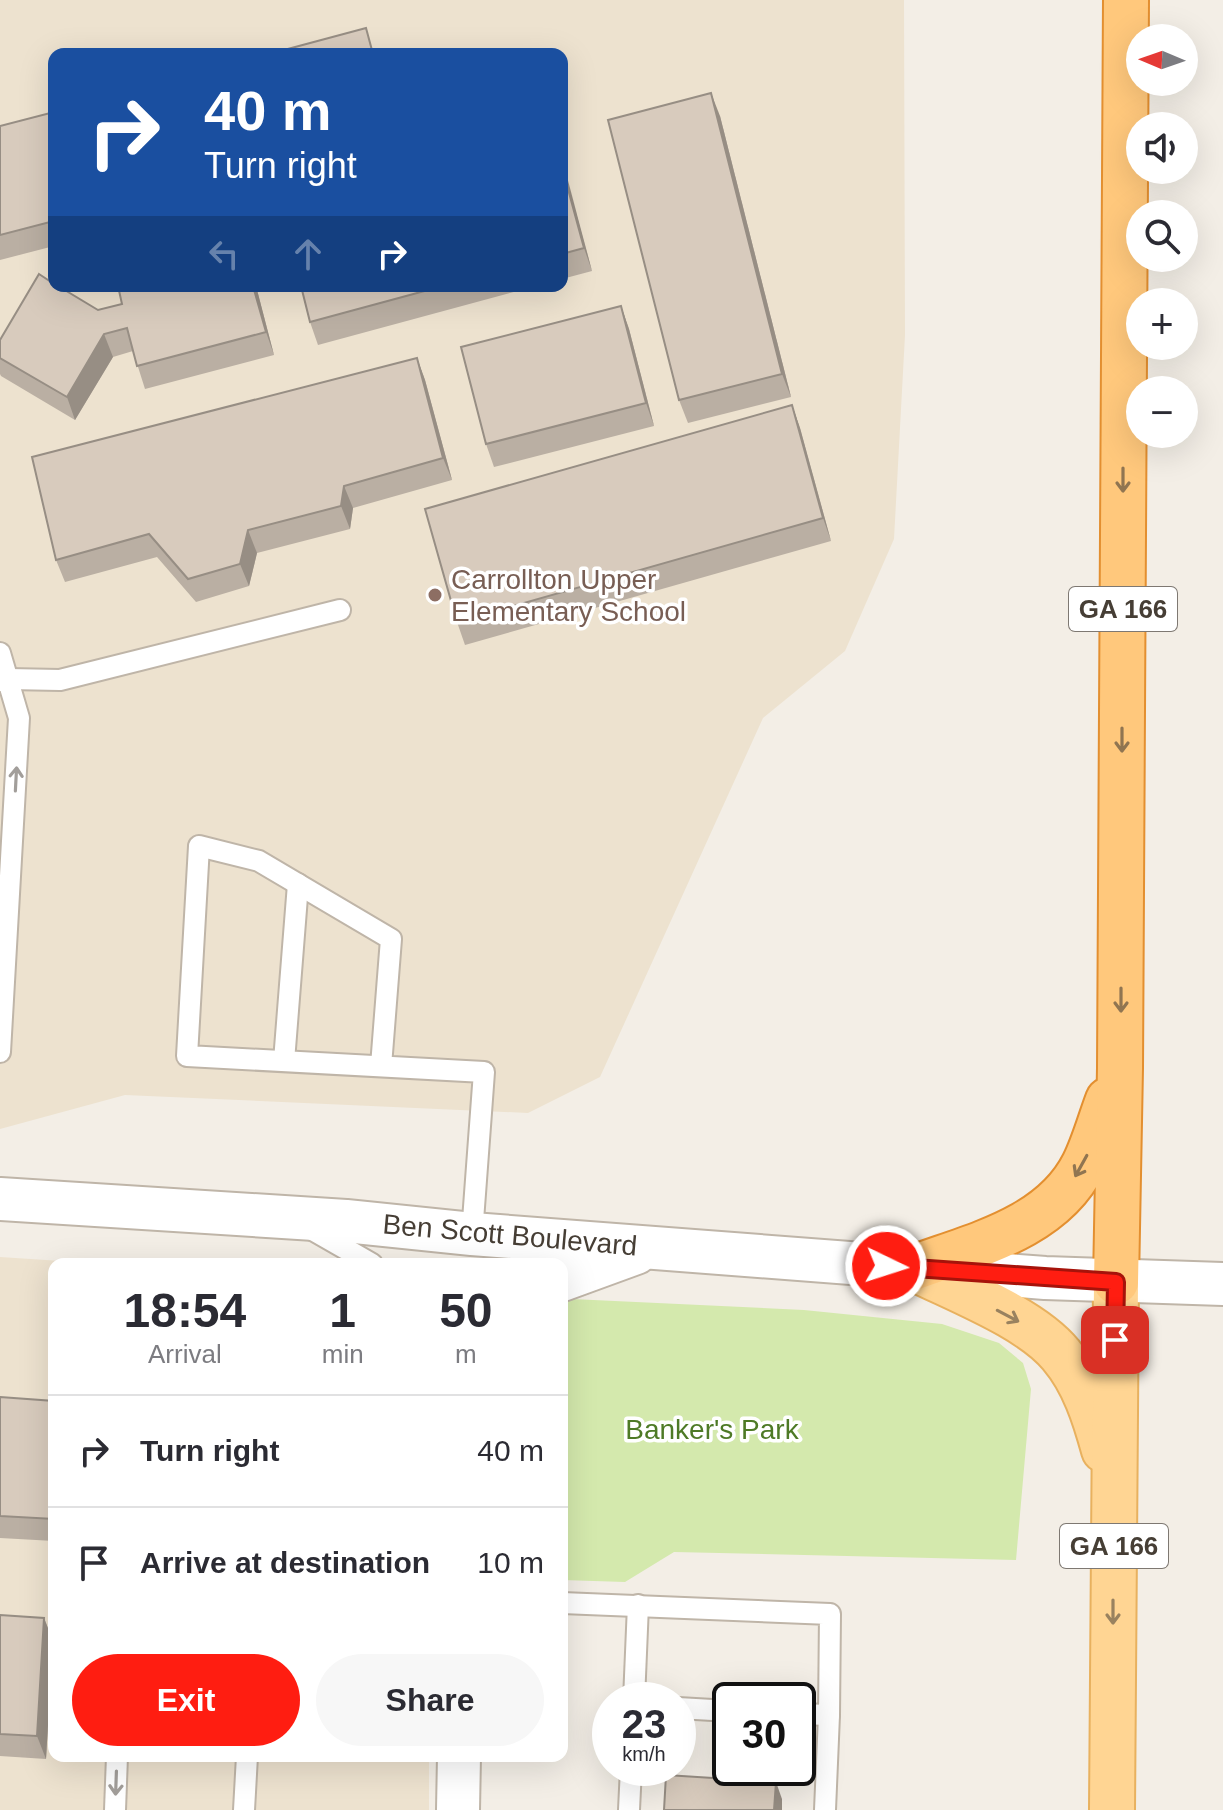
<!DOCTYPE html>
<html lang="en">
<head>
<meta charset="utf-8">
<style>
  body { margin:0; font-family:Arial,sans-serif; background:#f7f7f7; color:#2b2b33; height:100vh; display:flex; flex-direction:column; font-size:30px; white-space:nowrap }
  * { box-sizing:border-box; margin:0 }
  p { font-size:26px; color:#7c7c81 }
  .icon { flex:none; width:44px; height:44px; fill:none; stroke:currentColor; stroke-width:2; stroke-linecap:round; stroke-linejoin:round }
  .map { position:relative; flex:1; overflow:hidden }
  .drawer { position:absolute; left:48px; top:1258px; width:520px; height:504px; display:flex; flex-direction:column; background:#fff; border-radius:16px; box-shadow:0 8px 32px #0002 }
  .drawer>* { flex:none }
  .hud { position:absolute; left:48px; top:48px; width:520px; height:244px; border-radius:16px; box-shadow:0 8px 32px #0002; background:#1a4fa0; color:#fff; overflow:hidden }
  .needle { width:52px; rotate:272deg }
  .fabs { position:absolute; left:1126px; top:24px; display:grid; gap:16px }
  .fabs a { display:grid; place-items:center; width:72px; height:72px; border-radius:50%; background:#fff; box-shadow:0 8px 32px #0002; font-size:40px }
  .speed { position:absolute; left:592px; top:1682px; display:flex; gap:16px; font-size:40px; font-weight:700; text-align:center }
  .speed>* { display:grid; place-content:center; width:104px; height:104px; border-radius:50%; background:#fff; box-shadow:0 8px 32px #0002; line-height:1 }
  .speed small { font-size:20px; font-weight:400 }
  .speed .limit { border:4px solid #111; border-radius:12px; background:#fff; color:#111 }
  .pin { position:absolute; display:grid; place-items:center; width:68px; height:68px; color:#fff; margin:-34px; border-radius:16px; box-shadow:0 4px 12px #0006 }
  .me { position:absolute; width:88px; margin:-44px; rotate:94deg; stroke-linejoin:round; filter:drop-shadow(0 0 6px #0008) }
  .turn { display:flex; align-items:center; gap:28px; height:168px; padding:0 24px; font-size:36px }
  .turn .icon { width:104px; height:104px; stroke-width:2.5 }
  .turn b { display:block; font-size:56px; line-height:68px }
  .lanes { display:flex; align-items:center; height:76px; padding:0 24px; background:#0003; justify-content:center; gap:40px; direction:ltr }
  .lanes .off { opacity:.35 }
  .eta { display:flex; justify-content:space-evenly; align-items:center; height:136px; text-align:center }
  .eta b { font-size:48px; font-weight:600; line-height:56px }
  .action { display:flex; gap:16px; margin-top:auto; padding:16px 24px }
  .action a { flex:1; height:92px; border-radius:48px; background:#ff1d11; color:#fff; font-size:32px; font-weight:600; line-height:92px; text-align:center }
  .action a+a { background:#f7f7f7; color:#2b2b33 }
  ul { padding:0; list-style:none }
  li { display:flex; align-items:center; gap:24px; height:112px; padding:0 24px; border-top:2px solid #e1e1e2 }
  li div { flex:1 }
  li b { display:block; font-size:30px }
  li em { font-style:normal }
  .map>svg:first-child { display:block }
  .education { fill:#ede2cf; fill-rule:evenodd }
  .green { fill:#d4e9ad }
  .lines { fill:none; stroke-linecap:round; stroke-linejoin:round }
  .service-casing { stroke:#bfb5a8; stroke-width:24 }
  .minor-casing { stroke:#bfb5a8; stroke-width:46 }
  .primary-casing { stroke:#e8b15f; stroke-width:48 }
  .trunk-casing { stroke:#e38f30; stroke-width:48 }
  .service { stroke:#fff; stroke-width:20 }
  .minor { stroke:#fff; stroke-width:42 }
  .primary { stroke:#ffd593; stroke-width:44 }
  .trunk { stroke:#ffc87c; stroke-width:44 }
  .wall { fill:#baafa3 }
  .shaded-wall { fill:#978e84 }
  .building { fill:#d8cbbd; stroke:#978e84; stroke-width:2 }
  .oneway { stroke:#907551 }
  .oneway2 { stroke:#a29e9a }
  .oneway3 { stroke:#99825f }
  .route-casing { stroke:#a6130b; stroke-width:20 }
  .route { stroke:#ff1d11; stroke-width:14 }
  .education-dot { fill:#8d6e63; stroke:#fff; stroke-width:3 }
  .labels { text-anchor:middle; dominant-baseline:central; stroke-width:7; stroke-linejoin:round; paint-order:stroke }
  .shield { fill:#fff; stroke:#7e7872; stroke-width:2 }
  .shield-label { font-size:26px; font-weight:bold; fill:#463e35 }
  .education-label { font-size:28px; fill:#785e54; stroke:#fff; text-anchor:start }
  .street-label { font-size:28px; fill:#463e35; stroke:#fff }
  .park-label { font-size:28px; fill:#4e7a26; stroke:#fff }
</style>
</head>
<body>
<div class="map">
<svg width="1223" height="1810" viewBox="0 0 1223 1810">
  <rect width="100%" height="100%" fill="#f3eee6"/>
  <!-- education -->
  <g class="education">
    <path d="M 0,0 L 904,0 L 905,335 L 894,539 L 845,651 L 763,718 L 600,1077 L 528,1113 L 125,1095 L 0,1129 ZM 54,54 L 562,54 L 562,286 L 54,286 Z"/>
    <path d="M 0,1257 L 107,1264 L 54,1264 L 54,1756 L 429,1756 L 429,1810 L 0,1810 Z"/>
  </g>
  <!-- green -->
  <path class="green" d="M 572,1299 L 804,1310 L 942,1324 L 999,1343 L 1023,1363 L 1031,1389 L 1016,1560 L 674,1552 L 625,1582 L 562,1580 L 562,1301 Z"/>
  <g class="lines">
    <defs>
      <g id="service">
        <path d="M 0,653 L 19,718 L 0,1052"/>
        <path d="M 0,681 L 8,679 L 60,680 L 340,610"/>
        <path d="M 284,1061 L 298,884"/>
        <path d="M 381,1066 L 391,939 L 259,861 L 199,846 L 187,1056 L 484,1072 L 472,1234"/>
        <path d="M 311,1229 L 372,1264"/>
        <path d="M 562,1603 L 830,1614 L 829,1715 L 798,1714"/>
        <path d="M 634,1700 L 638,1605"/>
        <path d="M 678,1708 L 730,1711"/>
        <path d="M 115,1810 L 117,1756"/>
        <path d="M 244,1810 L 247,1756"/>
        <path d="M 629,1810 L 631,1768"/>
        <path d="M 825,1810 L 829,1715"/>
      </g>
      <g id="minor">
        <path d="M 0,1199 L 346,1221 L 472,1234 L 1045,1278 L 1223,1284"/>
        <path d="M 562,1280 L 636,1253"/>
        <path d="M 458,1810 L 459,1756"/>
      </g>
      <g id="primary">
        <path d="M 913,1268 C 957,1290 1031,1318 1061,1355 C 1084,1382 1095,1417 1104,1450"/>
        <path d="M 1112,1810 L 1116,1282"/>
      </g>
      <g id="trunk">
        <path d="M 913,1268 C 975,1245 1052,1228 1084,1164 C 1094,1144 1100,1121 1108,1100"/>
        <path d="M 1116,1282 L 1120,1068 L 1126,0"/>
      </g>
    </defs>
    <!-- service casing -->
    <use href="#service" class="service-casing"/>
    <!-- minor casing -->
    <use href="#minor" class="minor-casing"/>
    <!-- primary casing -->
    <use href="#primary" class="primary-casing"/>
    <!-- trunk casing -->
    <use href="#trunk" class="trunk-casing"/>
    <!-- service -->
    <use href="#service" class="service"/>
    <!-- minor -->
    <use href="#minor" class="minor"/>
    <!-- primary -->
    <use href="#primary" class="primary"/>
    <!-- trunk -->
    <use href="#trunk" class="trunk"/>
  </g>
  <!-- wall -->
  <g class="wall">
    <path d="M 54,112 L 54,246 L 0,260 L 0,126 Z"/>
    <path d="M 720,116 L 791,397 L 688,423 L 679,400 Z"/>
    <path d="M 562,162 L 592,271 L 562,279 Z"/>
    <path d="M 256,286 L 274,355 L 145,389 L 133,351 L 113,357 L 75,420 L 1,376 L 0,374 L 0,340 L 98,310 Z"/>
    <path d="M 301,286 L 536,286 L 318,345 L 310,322 Z"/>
    <path d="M 621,306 L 629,329 L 654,426 L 494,467 L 486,444 Z"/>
    <path d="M 417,358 L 425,380 L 452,480 L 353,508 L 350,529 L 257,553 L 249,586 L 196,602 L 157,557 L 65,582 L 56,560 Z"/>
    <path d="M 792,405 L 800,428 L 831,541 L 465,645 L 457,622 Z"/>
    <path d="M 0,1397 L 54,1401 L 54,1541 L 0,1538 Z"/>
    <path d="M 0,1615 L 44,1618 L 53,1641 L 46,1759 L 0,1756 Z"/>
  </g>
  <!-- shaded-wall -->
  <g class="shaded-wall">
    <path d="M 711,93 L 720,116 L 791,397 L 782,374 Z"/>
    <path d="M 562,162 L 566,173 L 592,271 L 584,248 L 562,167 Z"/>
    <path d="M 253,286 L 256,286 L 274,355 L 266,332 Z"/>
    <path d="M 621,306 L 629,329 L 654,426 L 646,403 Z"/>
    <path d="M 104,334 L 113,357 L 75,420 L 67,397 Z"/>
    <path d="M 417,358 L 425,380 L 452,480 L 443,458 Z"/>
    <path d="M 792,405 L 800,428 L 831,541 L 823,518 Z"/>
    <path d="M 344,486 L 353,508 L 350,529 L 341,506 Z"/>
    <path d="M 248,530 L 257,553 L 249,586 L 240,564 Z"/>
    <path d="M 44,1618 L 53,1641 L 46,1759 L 37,1736 Z"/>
    <path d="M 776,1782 L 782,1799 L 782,1810 L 774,1810 Z"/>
  </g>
  <!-- building -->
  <g class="building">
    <path d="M 366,28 L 373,54 L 269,54 Z"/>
    <path d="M 711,93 L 782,374 L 679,400 L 608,120 Z"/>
    <path d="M 54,112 L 54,221 L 0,235 L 0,126 Z"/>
    <path d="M 562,167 L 584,248 L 562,254 Z"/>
    <path d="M 39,274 L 54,284 L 54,286 L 58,286 L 98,310 L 122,304 L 118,286 L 253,286 L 266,332 L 137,366 L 127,328 L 104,334 L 67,397 L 0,358 L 0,340 Z"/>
    <path d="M 301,286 L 443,286 L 310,322 Z"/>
    <path d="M 621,306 L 646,403 L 486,444 L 461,347 Z"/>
    <path d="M 417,358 L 443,458 L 344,486 L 341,506 L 248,530 L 240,564 L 188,579 L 149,534 L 56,560 L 32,457 Z"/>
    <path d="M 792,405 L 823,518 L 457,622 L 425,509 Z"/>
    <path d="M 0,1397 L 54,1401 L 54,1519 L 0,1516 Z"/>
    <path d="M 0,1615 L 44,1618 L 37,1736 L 0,1734 Z"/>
    <path d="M 666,1775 L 776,1782 L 774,1810 L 664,1810 Z"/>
  </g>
  <!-- one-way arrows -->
  <defs><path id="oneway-shaft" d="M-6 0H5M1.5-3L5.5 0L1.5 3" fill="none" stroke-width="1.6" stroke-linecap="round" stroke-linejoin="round" transform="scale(2)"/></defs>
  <g class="oneway">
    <use href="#oneway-shaft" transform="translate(1123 480) rotate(90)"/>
    <use href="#oneway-shaft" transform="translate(1122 740) rotate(90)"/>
    <use href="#oneway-shaft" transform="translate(1121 1000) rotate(90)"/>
    <use href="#oneway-shaft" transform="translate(1081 1166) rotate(119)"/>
  </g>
  <g class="oneway2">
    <use href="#oneway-shaft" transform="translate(16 779) rotate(-87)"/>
    <use href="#oneway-shaft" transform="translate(116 1783) rotate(92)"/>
  </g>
  <g class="oneway3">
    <use href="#oneway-shaft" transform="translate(1008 1316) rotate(28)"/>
    <use href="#oneway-shaft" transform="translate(1113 1612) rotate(90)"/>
  </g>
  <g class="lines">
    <defs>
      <path id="route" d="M 886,1266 L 1116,1282 L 1115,1340"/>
    </defs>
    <!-- route casing -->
    <use href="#route" class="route-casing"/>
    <!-- route -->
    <use href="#route" class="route"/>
  </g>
  <!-- markers -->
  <circle class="education-dot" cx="435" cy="595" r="8"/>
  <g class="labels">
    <!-- shield labels -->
    <g class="shield">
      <rect x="1069" y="587" width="108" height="44" rx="6"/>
      <rect x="1060" y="1524" width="108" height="44" rx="6"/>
    </g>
    <g class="shield-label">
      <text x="1123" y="609">GA 166</text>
      <text x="1114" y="1546">GA 166</text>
    </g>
    <!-- education labels -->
    <g class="education-label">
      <text x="451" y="579">Carrollton Upper<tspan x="451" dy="32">Elementary School</tspan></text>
    </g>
    <!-- street labels -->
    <g class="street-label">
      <text transform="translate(510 1235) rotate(5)">Ben Scott Boulevard</text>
    </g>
    <!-- park labels -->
    <g class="park-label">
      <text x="712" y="1429">Banker's Park</text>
    </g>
  </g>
</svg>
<div class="fabs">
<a><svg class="needle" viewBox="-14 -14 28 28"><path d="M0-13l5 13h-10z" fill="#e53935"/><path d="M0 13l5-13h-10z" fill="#7c7c81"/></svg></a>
<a><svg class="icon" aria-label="sound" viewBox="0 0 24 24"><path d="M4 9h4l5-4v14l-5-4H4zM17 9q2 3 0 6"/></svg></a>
<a><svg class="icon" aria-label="search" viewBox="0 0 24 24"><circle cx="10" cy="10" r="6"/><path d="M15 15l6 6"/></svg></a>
<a>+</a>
<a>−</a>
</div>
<div class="speed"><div>23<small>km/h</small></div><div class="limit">30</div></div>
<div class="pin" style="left:1115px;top:1340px;background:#d93025"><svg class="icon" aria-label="arrive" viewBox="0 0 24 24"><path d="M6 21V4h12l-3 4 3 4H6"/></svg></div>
<svg class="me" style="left:886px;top:1266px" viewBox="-20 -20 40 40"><circle r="17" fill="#ff1d11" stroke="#fff" stroke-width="3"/><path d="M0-11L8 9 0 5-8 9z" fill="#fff"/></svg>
<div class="hud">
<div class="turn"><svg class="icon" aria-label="right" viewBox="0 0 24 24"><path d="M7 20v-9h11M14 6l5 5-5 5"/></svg><div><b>40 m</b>Turn right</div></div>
<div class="lanes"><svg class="icon off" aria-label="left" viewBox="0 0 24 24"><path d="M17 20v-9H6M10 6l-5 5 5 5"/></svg><svg class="icon off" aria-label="ahead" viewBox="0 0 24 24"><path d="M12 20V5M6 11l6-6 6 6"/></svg><svg class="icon" aria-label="right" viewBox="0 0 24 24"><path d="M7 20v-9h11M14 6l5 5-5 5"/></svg></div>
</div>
<section class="drawer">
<div class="eta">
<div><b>18:54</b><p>Arrival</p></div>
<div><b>1</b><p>min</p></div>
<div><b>50</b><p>m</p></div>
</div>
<ul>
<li><svg class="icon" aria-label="right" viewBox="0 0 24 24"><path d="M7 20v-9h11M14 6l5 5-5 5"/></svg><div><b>Turn right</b></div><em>40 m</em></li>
<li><svg class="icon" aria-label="arrive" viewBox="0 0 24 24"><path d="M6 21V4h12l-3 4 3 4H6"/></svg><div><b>Arrive at destination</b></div><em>10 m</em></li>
</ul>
<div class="action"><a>Exit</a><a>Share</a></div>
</section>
</div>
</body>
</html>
